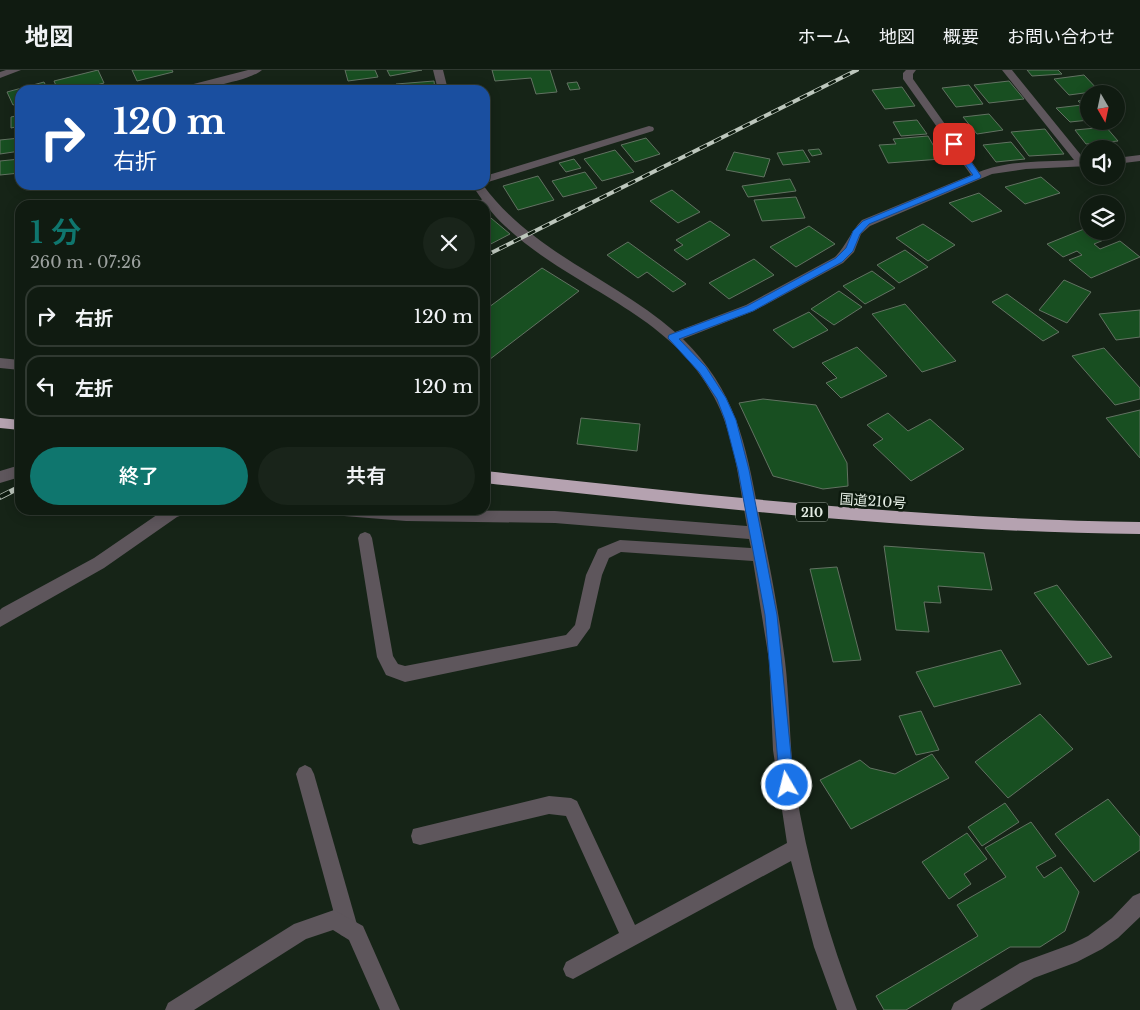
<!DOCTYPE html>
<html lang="ja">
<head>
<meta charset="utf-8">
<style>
  body { margin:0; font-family:"Libre Baskerville","Noto Sans JP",serif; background:#19241a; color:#f1f3f6; height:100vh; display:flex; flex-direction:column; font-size:19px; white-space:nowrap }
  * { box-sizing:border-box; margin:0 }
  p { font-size:16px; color:#9ca19f }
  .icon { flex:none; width:28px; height:28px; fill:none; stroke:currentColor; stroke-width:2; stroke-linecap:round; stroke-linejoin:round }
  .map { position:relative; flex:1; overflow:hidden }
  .side { position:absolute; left:15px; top:130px; width:475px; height:315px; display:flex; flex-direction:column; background:#101b11; border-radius:15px; box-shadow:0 2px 12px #0003,0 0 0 1px #303931 }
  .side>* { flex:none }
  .banner { position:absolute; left:15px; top:15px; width:475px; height:105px; border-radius:15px; box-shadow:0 2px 12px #0003,0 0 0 1px #303931; background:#1a4fa0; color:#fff; overflow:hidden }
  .needle { width:32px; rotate:171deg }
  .controls { position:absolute; left:1080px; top:15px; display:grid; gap:10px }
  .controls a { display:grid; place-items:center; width:45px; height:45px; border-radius:50%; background:#101b11; box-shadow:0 2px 12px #0003,0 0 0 1px #303931; font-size:25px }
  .pin { position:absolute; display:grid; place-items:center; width:42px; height:42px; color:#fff; margin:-21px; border-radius:10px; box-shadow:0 2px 8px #0006 }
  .me { position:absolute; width:55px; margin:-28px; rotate:352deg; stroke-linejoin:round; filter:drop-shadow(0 0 4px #0008) }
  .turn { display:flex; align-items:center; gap:18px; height:105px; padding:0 15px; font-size:22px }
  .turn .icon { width:65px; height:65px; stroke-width:2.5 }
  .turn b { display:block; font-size:35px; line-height:42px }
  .round { display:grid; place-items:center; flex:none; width:52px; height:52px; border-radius:26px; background:#19241a }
  .summary { display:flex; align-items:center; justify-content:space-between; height:85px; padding:0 15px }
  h1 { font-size:30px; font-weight:600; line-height:38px; color:#0f766e }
  .action { display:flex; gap:10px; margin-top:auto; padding:10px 15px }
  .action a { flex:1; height:58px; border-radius:30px; background:#0f766e; color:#fff; font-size:20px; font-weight:600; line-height:58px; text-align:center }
  .action a+a { background:#19241a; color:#f1f3f6 }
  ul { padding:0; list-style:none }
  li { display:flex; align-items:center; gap:15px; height:62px; margin:0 10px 8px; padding:0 5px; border:2px solid #303931; border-radius:15px }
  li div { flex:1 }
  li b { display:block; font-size:19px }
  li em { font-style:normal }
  header { display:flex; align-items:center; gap:30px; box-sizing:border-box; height:70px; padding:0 25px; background:#101b11; border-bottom:1px solid #303931 }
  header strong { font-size:24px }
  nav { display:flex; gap:28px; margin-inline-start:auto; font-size:18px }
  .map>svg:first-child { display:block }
  .building { fill:#184f21; stroke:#627262 }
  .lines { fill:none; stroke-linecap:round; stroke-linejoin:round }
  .lane { fill:#5e565c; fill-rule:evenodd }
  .street { fill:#5e565c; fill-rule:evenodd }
  .highway { fill:#b5a2b0; fill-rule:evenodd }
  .rail-far1-casing { stroke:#bcc6bc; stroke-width:4 }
  .rail-casing { stroke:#bcc6bc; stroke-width:5.5 }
  .rail-far1 { stroke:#0d1a0e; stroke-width:2.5; stroke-dasharray:8; stroke-linecap:butt }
  .rail { stroke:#0d1a0e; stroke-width:4; stroke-dasharray:11; stroke-linecap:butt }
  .route { fill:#1a73e8; stroke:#114b97 }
  .labels { text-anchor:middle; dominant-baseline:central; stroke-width:5; stroke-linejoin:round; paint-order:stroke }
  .shield { fill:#0d1a0e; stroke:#a3ada3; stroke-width:1 }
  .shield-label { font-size:12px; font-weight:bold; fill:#e3ece3 }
  .street-label { font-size:14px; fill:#e3ece3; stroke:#0d1a0e }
</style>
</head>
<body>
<header>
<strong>地図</strong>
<nav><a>ホーム</a><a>地図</a><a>概要</a><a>お問い合わせ</a></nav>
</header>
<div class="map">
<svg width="1140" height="940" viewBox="0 0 1140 940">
  <rect width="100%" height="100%" fill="#162417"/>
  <!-- building -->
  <g class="building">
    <path d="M 98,0 L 104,13 L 78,20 L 58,20 L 54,11 Z"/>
    <path d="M 132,0 L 172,0 L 173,2 L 137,11 Z"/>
    <path d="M 345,0 L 375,0 L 378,7 L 348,11 Z"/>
    <path d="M 387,0 L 422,0 L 390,6 Z"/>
    <path d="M 492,0 L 550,0 L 557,22 L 536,24 L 531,8 L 495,11 Z"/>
    <path d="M 1027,0 L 1058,0 L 1062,4 L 1032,6 Z"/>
    <path d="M 1084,5 L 1099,21 L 1069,25 L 1054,9 Z"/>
    <path d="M 434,11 L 435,20 L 397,20 L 396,14 Z"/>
    <path d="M 1009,11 L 1024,29 L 989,33 L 974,15 Z"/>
    <path d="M 44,12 L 48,20 L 20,20 L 20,33 L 13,35 L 7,22 Z"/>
    <path d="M 577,12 L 580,19 L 570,20 L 567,13 Z"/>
    <path d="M 969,15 L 983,34 L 956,37 L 942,18 Z"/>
    <path d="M 902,17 L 915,36 L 885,39 L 872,20 Z"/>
    <path d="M 1089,29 L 1089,50 L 1070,52 L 1056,38 L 1082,35 L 1078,31 Z"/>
    <path d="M 989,44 L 1003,60 L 977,64 L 963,47 Z"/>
    <path d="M 20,45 L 20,56 L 11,58 L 11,47 Z"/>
    <path d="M 917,50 L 927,64 L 901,66 L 893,52 Z"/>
    <path d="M 1106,57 L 1118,71 L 1086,74 L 1075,60 Z"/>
    <path d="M 1045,59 L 1064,84 L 1029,86 L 1011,62 Z"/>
    <path d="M 928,66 L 941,89 L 888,93 L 879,75 L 896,74 L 893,69 Z"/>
    <path d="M 20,68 L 20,81 L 0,84 L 0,70 Z"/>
    <path d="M 646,68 L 660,84 L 635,92 L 621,75 Z"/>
    <path d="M 1011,72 L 1025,89 L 996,92 L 983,75 Z"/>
    <path d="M 819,79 L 822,84 L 812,86 L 808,80 Z"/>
    <path d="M 615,80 L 634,102 L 602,111 L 584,89 Z"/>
    <path d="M 803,80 L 810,92 L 783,95 L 777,83 Z"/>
    <path d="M 734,82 L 770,89 L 764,107 L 726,100 Z"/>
    <path d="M 20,89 L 20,103 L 0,105 L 0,91 Z"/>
    <path d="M 574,89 L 581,98 L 566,102 L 559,93 Z"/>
    <path d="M 585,102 L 597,118 L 563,127 L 552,111 Z"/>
    <path d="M 538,106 L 554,130 L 518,140 L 503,116 Z"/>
    <path d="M 1041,107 L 1060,123 L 1025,134 L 1005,117 Z"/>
    <path d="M 790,109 L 796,121 L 748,127 L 742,116 Z"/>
    <path d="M 672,120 L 700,142 L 678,153 L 650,131 Z"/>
    <path d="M 979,123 L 1002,141 L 972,152 L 949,133 Z"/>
    <path d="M 796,127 L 805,148 L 762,151 L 754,130 Z"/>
    <path d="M 485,143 L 510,164 L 485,177 Z"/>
    <path d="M 710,151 L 730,165 L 687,190 L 674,180 L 683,175 L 676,170 Z"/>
    <path d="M 923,154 L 955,175 L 928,191 L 896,168 Z"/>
    <path d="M 809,156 L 835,174 L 796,197 L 770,177 Z"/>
    <path d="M 1089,157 L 1089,161 L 1112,161 L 1116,165 L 1094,174 L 1100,179 L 1120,171 L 1140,187 L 1091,208 L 1069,190 L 1082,185 L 1077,181 L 1063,187 L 1047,174 Z"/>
    <path d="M 628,172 L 686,214 L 673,222 L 647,202 L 638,208 L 607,185 Z"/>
    <path d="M 905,180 L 928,197 L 899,213 L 877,195 Z"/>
    <path d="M 754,189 L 774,205 L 729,229 L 709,213 Z"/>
    <path d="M 542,198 L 579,221 L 485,293 L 485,240 Z"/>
    <path d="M 872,201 L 895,218 L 865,234 L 843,216 Z"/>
    <path d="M 1064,210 L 1091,222 L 1067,253 L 1039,240 Z"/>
    <path d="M 839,221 L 862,237 L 834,255 L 811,239 Z"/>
    <path d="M 1007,224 L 1059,262 L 1043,271 L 992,232 Z"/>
    <path d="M 905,234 L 956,291 L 922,302 L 872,244 Z"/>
    <path d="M 1140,240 L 1140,267 L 1116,270 L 1099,244 Z"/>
    <path d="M 809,242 L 828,260 L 793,278 L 773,260 Z"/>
    <path d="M 857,277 L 887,306 L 841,328 L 826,313 L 837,308 L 822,293 Z"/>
    <path d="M 1104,278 L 1140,318 L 1140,329 L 1115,335 L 1072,286 Z"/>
    <path d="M 763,329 L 816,335 L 847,393 L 848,416 L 823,419 L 773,406 L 739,333 Z"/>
    <path d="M 1140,340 L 1140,388 L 1106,348 Z"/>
    <path d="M 888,343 L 908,361 L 930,349 L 964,379 L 911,411 L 873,375 L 883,369 L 867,355 Z"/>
    <path d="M 581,348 L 640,354 L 637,381 L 577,374 Z"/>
    <path d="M 884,476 L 984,483 L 992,520 L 938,516 L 941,533 L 924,532 L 929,562 L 896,560 Z"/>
    <path d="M 837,497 L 861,590 L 833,592 L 810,499 Z"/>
    <path d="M 1057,515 L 1112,587 L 1088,595 L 1034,523 Z"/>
    <path d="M 1001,580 L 1021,614 L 934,637 L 916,602 Z"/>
    <path d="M 921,641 L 939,680 L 916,685 L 899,646 Z"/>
    <path d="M 1040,644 L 1073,679 L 1008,728 L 975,692 Z"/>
    <path d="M 932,684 L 949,708 L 851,759 L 820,710 L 860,690 L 870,698 L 895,704 Z"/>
    <path d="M 1108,729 L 1140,767 L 1140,780 L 1094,812 L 1055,764 Z"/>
    <path d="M 1005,733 L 1019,752 L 982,776 L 968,757 Z"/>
    <path d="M 1031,752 L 1056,786 L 1036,797 L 1044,808 L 1061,797 L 1079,822 L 1065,861 L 1040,877 L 1010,877 L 906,940 L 884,940 L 876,926 L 978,866 L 957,835 L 1006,807 L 985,778 Z"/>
    <path d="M 967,763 L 987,789 L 964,804 L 971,814 L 949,829 L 922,792 Z"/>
  </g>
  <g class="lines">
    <!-- lane -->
    <g class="lane">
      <path d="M 488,128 L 494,131 L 492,133 L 467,135 L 469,133 Z"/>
      <path d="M 0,288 L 20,290 L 20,300 L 0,298 Z"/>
      <path d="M 20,395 L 20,407 L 0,413 L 0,401 Z"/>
      <path d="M 305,695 L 311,698 L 314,704 L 358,858 L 355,865 L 348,868 L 341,865 L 338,858 L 296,704 L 299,698 Z"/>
    </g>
    <!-- street -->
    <g class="street">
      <path d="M 6,0 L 21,0 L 0,8 L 0,2 Z"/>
      <path d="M 248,0 L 262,0 C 248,12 195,20 176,20 L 178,18 Z"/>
      <path d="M 433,0 L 443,0 L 448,20 L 438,20 Z"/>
      <path d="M 906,0 L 916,0 L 913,4 L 913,9 L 979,102 C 1008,90 1044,92 1074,90 L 1002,0 L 1012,0 L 1085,90 L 1089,90 L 1089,96 L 1026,99 L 992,104 L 870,156 L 861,164 L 854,182 L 843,193 L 754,241 L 683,269 C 738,323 746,377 760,449 C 770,496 779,543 785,591 C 790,632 789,674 795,715 C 807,792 829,867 857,940 L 837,940 L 814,877 L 791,791 L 573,909 L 566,906 L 563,899 L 566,892 L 619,863 L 566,746 L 549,744 L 420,775 L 413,773 L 411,766 L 413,759 L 549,726 L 571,728 L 577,731 L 635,855 L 787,773 L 773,680 L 769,590 L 753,491 L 621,482 L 609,488 L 602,505 L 590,558 L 577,576 L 405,612 L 386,605 L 377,587 L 358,468 L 360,464 L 365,462 L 370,464 L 372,468 L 393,586 L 398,594 L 405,596 L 566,565 L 575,555 L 586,505 L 598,479 L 620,470 L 751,478 L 749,469 L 555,453 L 406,451 L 344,446 L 339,444 L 337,440 L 555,441 L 747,456 C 739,414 735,366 714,327 C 669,241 571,219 505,156 C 492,144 482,130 472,115 L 483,115 C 533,183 613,208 675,262 L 746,235 L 835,187 C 847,175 850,162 862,150 L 971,105 L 903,9 L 903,3 Z"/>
      <path d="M 649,56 L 653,57 L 654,59 L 653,61 L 485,113 L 485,106 Z"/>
      <path d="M 1140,85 L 1140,91 L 1116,94 L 1116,88 Z"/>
      <path d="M 164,440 L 187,440 L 185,444 L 177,447 L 104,498 L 0,557 L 0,540 L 2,538 L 94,488 Z"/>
      <path d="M 1140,823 L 1140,847 L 1118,868 L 1102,879 L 1077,892 L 1034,908 L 980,940 L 951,940 L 954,933 L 1020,893 L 1072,874 L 1088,866 L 1112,848 L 1133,826 Z"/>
      <path d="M 334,840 L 363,856 L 400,940 L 380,940 L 349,870 L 333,860 L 306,869 L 194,940 L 165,940 L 168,933 L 294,854 Z"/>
    </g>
    <!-- highway -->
    <g class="highway">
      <path d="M 0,348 L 20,350 L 20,360 L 0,358 Z"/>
      <path d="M 485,401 C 703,425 920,449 1140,452 L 1140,464 C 920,462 703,437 485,413 Z"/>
    </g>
    <defs>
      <path id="rail-far1" d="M 485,186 L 857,0"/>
      <path id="rail" d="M 0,427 L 20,417"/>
    </defs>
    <!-- rail-far1 casing -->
    <use href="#rail-far1" class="rail-far1-casing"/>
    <!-- rail casing -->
    <use href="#rail" class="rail-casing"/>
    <!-- rail-far1 -->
    <use href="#rail-far1" class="rail-far1"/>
    <!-- rail -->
    <use href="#rail" class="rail"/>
  </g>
  <!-- route -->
  <path class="route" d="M 952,72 L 957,72 L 981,106 L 980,108 L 869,154 L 860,164 L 853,181 L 842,192 L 753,241 L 679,269 L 706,297 L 726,328 L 736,350 L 749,400 L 777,545 L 794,715 L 792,720 L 787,722 L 782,720 L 780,715 L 765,545 L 738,400 L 725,350 L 717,329 L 699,302 L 668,268 L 669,265 L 747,236 L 836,188 L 846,178 L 853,161 L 863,151 L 973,105 L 950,74 Z"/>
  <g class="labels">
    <!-- shield labels -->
    <rect class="shield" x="796" y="432.5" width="32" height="19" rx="4"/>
    <g class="shield-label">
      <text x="812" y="442">210</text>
    </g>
    <!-- street labels -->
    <g class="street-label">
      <text transform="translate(873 431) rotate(4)">国道210号</text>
    </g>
  </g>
</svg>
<div class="controls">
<a><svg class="needle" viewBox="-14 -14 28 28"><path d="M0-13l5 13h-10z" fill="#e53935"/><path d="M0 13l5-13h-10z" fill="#9ca19f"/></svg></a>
<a><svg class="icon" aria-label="sound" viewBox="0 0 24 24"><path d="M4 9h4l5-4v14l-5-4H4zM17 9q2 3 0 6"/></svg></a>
<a><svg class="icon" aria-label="layers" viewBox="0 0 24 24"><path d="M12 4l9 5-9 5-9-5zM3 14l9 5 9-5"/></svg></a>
</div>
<div class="pin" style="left:954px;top:74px;background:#d93025"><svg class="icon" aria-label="arrive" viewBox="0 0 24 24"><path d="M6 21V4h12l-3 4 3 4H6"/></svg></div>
<svg class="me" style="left:787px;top:715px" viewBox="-20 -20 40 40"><circle r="17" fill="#1a73e8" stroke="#fff" stroke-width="3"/><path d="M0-11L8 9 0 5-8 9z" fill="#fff"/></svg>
<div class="banner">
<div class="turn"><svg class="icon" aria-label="right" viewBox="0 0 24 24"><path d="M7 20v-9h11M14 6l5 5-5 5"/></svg><div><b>120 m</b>右折</div></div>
</div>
<section class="side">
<div class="summary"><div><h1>1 分</h1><p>260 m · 07:26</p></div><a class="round"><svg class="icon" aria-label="close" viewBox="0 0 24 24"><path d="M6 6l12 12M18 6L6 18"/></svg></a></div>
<ul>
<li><svg class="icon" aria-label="right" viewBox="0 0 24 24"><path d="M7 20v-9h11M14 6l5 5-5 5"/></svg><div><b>右折</b></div><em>120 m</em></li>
<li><svg class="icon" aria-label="left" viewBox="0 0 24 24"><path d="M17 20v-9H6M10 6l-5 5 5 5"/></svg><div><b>左折</b></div><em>120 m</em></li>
</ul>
<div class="action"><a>終了</a><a>共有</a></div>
</section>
</div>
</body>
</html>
